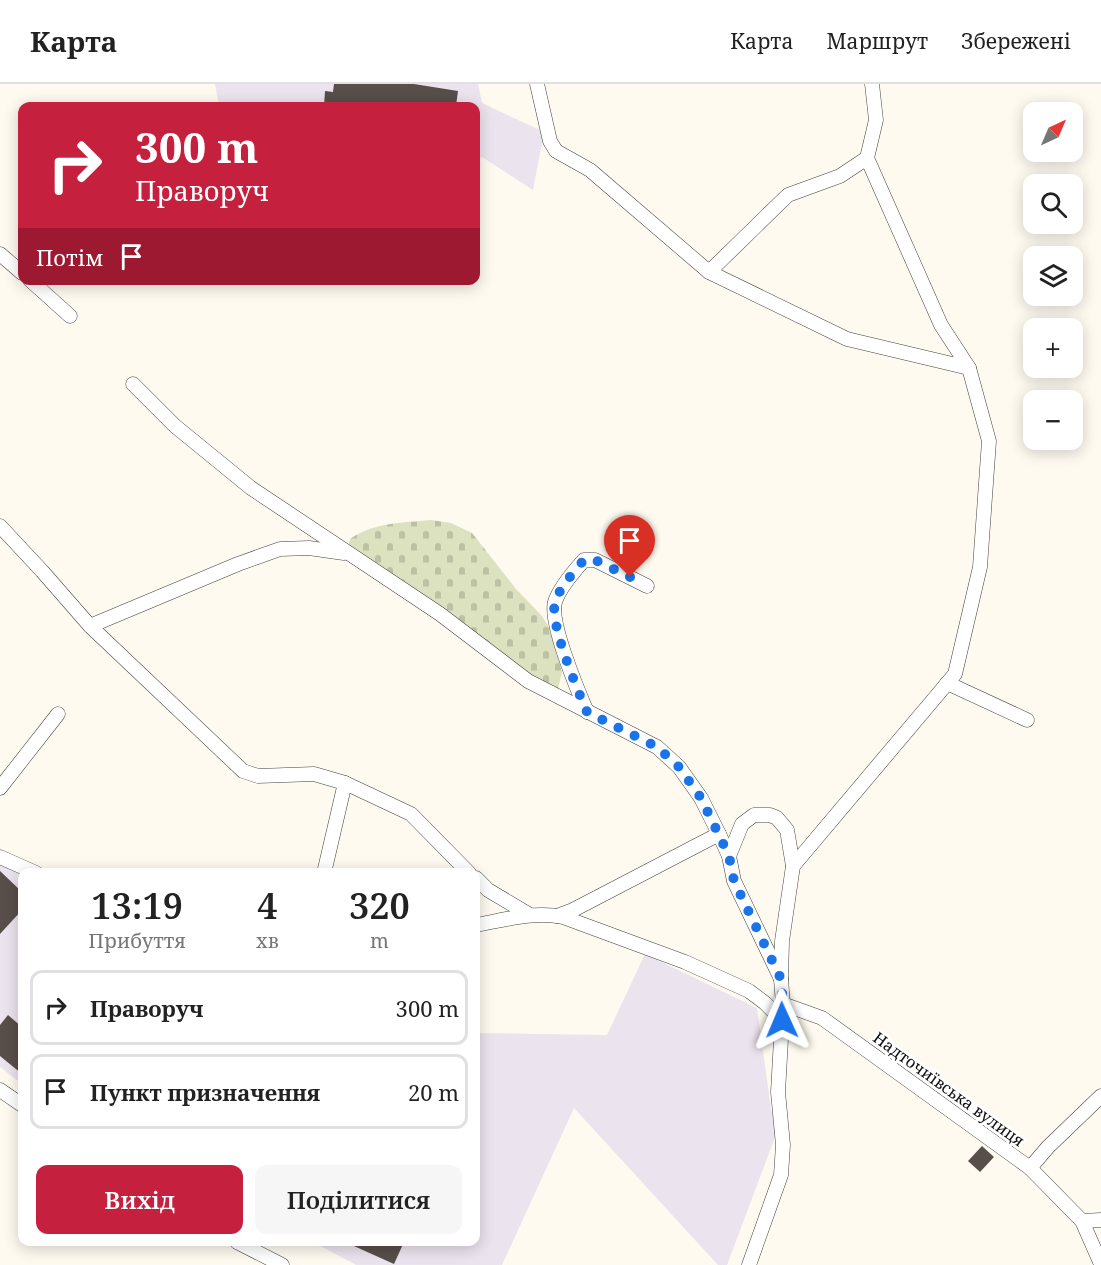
<!DOCTYPE html>
<html lang="uk">
<head>
<meta charset="utf-8">
<style>
  body { margin:0; font-family:"Noto Serif",serif; background:#f6f6f6; color:#222; height:100vh; display:flex; flex-direction:column; font-size:22px; white-space:nowrap }
  * { box-sizing:border-box; margin:0 }
  p { font-size:20px; color:#767676 }
  .icon { flex:none; width:33px; height:33px; fill:none; stroke:currentColor; stroke-width:2; stroke-linecap:round; stroke-linejoin:round }
  .map { position:relative; flex:1; overflow:hidden }
  .side { position:absolute; left:18px; top:784px; width:462px; height:378px; display:flex; flex-direction:column; background:#fff; border-radius:12px; box-shadow:0 3px 15px #0003 }
  .side>* { flex:none }
  .banner { position:absolute; left:18px; top:18px; width:462px; height:183px; border-radius:12px; box-shadow:0 3px 15px #0003; background:#c5203e; color:#fff; overflow:hidden }
  .needle { width:39px; rotate:44deg }
  .buttons { position:absolute; left:1023px; top:18px; display:grid; gap:12px }
  .buttons a { display:grid; place-items:center; width:60px; height:60px; border-radius:12px; background:#fff; box-shadow:0 3px 15px #0003; font-size:30px }
  .pin { position:absolute; display:grid; place-items:center; width:51px; height:51px; color:#fff; margin:-62px -26px; border-radius:50% 50% 50% 0; rotate:-45deg; box-shadow:0 0 6px #0007 }
  .pin .icon { rotate:45deg }
  .me { position:absolute; width:66px; margin:-33px; rotate:359deg; stroke-linejoin:round; filter:drop-shadow(0 0 4px #0008) }
  .turn { display:flex; align-items:center; gap:21px; height:126px; padding:0 18px; font-size:27px }
  .turn .icon { width:78px; height:78px; stroke-width:2.5 }
  .turn b { display:block; font-size:42px; line-height:51px }
  .then { display:flex; align-items:center; height:57px; padding:0 18px; background:#0003; gap:12px; font-size:22px }
  .eta { display:flex; justify-content:space-evenly; align-items:center; height:102px; text-align:center }
  .eta b { font-size:36px; font-weight:600; line-height:42px }
  .primary-button { display:flex; gap:12px; margin-top:auto; padding:12px 18px }
  .primary-button a { flex:1; height:69px; border-radius:12px; background:#c5203e; color:#fff; font-size:24px; font-weight:600; line-height:69px; text-align:center }
  .primary-button a+a { background:#f6f6f6; color:#222 }
  ul { padding:0; list-style:none }
  li { display:flex; align-items:center; gap:18px; height:75px; margin:0 12px 9px; padding:0 6px; border:3px solid #e0e0e0; border-radius:12px }
  li div { flex:1 }
  li b { display:block; font-size:22px }
  li em { font-style:normal }
  header { display:flex; align-items:center; gap:36px; box-sizing:border-box; height:84px; padding:0 30px; background:#fff; border-bottom:2px solid #e0e0e0 }
  header strong { font-size:28px }
  nav { display:flex; gap:33px; margin-inline-start:auto; font-size:21px }
  .map>svg:first-child { display:block }
  .industrial { fill:#ebe3ed }
  .cemetery { fill:url(#cemetery-stones) }
  .building { fill:#584e4a }
  .lines { fill:none; stroke-linecap:round; stroke-linejoin:round }
  .minor-casing { stroke:#424242; stroke-width:15 }
  .minor { stroke:#fff; stroke-width:14 }
  .route { stroke:#1a73e8; stroke-width:10; stroke-dasharray:0 18 }
  .labels { text-anchor:middle; dominant-baseline:central; stroke-width:6; stroke-linejoin:round; paint-order:stroke }
  .street-label { font-size:16px; fill:#0f0f0f; stroke:#fff }
</style>
</head>
<body>
<header>
<strong>Карта</strong>
<nav><a>Карта</a><a>Маршрут</a><a>Збережені</a></nav>
</header>
<div class="map">
<svg width="1101" height="1181" viewBox="0 0 1101 1181">
  <defs>
    <pattern id="cemetery-stones" width="16" height="16" patternUnits="userSpaceOnUse" patternTransform="scale(1.5)"><rect width="16" height="16" fill="#dce2c0"/><path d="M2 7V4a2 2 0 0 1 4 0v3zM10 15v-3a2 2 0 0 1 4 0v3z" fill="#bcc1a4"/></pattern>
  </defs>
  <rect width="100%" height="100%" fill="#fffaf0"/>
  <!-- industrial -->
  <g class="industrial">
    <path d="M 215,0 L 478,0 L 482,19 L 544,48 L 533,106 L 482,73 L 476,77 L 476,22 L 219,22 Z"/>
    <path d="M 0,777 L 22,789 L 22,1000 L 0,983 Z"/>
    <path d="M 645,870 L 757,924 L 771,1025 L 777,1048 L 727,1181 L 718,1181 L 574,1024 L 502,1181 L 356,1181 L 313,1158 L 476,1158 L 476,949 L 607,951 Z"/>
  </g>
  <!-- cemetery -->
  <path class="cemetery" d="M 431,436 L 451,439 L 472,449 L 516,505 L 542,532 L 550,545 L 562,588 L 558,605 L 550,608 L 348,463 L 350,455 C 374,438 403,439 431,436 Z"/>
  <!-- building -->
  <g class="building">
    <path d="M 334,0 L 414,0 L 458,7 L 456,22 L 324,22 L 325,7 L 333,8 Z"/>
    <path d="M 0,787 L 22,808 L 22,826 L 0,850 Z"/>
    <path d="M 8,931 L 22,943 L 22,990 L 0,972 L 0,941 Z"/>
    <path d="M 982,1062 L 994,1073 L 980,1088 L 968,1077 Z"/>
    <path d="M 345,1158 L 404,1158 L 394,1180 Z"/>
  </g>
  <g class="lines">
    <defs>
      <g id="minor">
        <path d="M 537,0 L 550,57 L 556,67 L 590,86 L 709,188 L 847,255 L 969,284"/>
        <path d="M 0,170 L 22,189"/>
        <path d="M 709,188 L 788,111 L 840,92 L 867,74"/>
        <path d="M 30,196 L 70,232"/>
        <path d="M 133,300 L 175,342 L 251,404 L 440,530 L 528,597 L 657,663 L 679,683 L 701,714 L 719,750 L 729,772 L 734,797 L 781,895"/>
        <path d="M 0,442 L 42,487 L 90,542 L 243,687 L 258,692 L 314,690 L 345,699 L 411,730 L 469,789"/>
        <path d="M 90,542 L 238,480 L 280,465 L 309,464 L 344,469"/>
        <path d="M 947,599 L 1027,636"/>
        <path d="M 587,628 C 578,607 549,538 555,518 C 559,505 575,486 584,476 L 595,476 L 647,502"/>
        <path d="M 0,704 L 58,630"/>
        <path d="M 729,772 L 742,740 L 754,731 L 770,731 L 777,734 L 787,746 L 793,782 L 782,857 L 781,895 L 783,920 L 778,1008 L 783,1061 L 781,1091 L 749,1181"/>
        <path d="M 0,773 L 36,789"/>
        <path d="M 793,782 L 955,590 L 980,483 L 989,357 L 969,284 L 941,241 L 867,74 L 876,36 L 872,0"/>
        <path d="M 324,789 L 345,699"/>
        <path d="M 476,794 L 488,806 L 530,831"/>
        <path d="M 557,832 L 573,826 L 719,750"/>
        <path d="M 476,841 C 504,836 534,827 563,833 L 685,878 L 749,907 L 765,919 L 782,936"/>
        <path d="M 783,920 L 822,934 L 1030,1084 L 1082,1137 L 1101,1180"/>
        <path d="M 0,1006 L 22,1021"/>
        <path d="M 1030,1084 L 1048,1063 L 1101,1012"/>
        <path d="M 1082,1137 L 1101,1136"/>
        <path d="M 237,1158 L 282,1181"/>
      </g>
    </defs>
    <!-- minor casing -->
    <use href="#minor" class="minor-casing"/>
    <!-- minor -->
    <use href="#minor" class="minor"/>
  </g>
  <g class="lines">
    <!-- route -->
    <path class="route" d="M 630,493 L 595,476 L 584,476 C 575,486 559,505 555,518 C 549,539 578,607 587,628 L 657,663 L 679,683 L 701,714 L 729,772 L 734,797 L 781,895 L 783,920 L 782,936"/>
  </g>
  <g class="labels">
    <!-- street labels -->
    <g class="street-label">
      <text transform="translate(949 1005) rotate(36)">Надточиївська вулиця</text>
    </g>
  </g>
</svg>
<div class="buttons">
<a><svg class="needle" viewBox="-14 -14 28 28"><path d="M0-13l5 13h-10z" fill="#e53935"/><path d="M0 13l5-13h-10z" fill="#767676"/></svg></a>
<a><svg class="icon" aria-label="search" viewBox="0 0 24 24"><circle cx="10" cy="10" r="6"/><path d="M15 15l6 6"/></svg></a>
<a><svg class="icon" aria-label="layers" viewBox="0 0 24 24"><path d="M12 4l9 5-9 5-9-5zM3 14l9 5 9-5"/></svg></a>
<a>+</a>
<a>−</a>
</div>
<div class="pin" style="left:630px;top:493px;background:#d93025"><svg class="icon" aria-label="arrive" viewBox="0 0 24 24"><path d="M6 21V4h12l-3 4 3 4H6"/></svg></div>
<svg class="me" style="left:782px;top:936px" viewBox="-20 -20 40 40"><path d="M0-17L14 15 0 8-14 15z" fill="#1a73e8" stroke="#fff" stroke-width="4"/></svg>
<div class="banner">
<div class="turn"><svg class="icon" aria-label="right" viewBox="0 0 24 24"><path d="M7 20v-9h11M14 6l5 5-5 5"/></svg><div><b>300 m</b>Праворуч</div></div>
<div class="then">Потім<svg class="icon" aria-label="arrive" viewBox="0 0 24 24"><path d="M6 21V4h12l-3 4 3 4H6"/></svg></div>
</div>
<section class="side">
<div class="eta">
<div><b>13:19</b><p>Прибуття</p></div>
<div><b>4</b><p>хв</p></div>
<div><b>320</b><p>m</p></div>
</div>
<ul>
<li><svg class="icon" aria-label="right" viewBox="0 0 24 24"><path d="M7 20v-9h11M14 6l5 5-5 5"/></svg><div><b>Праворуч</b></div><em>300 m</em></li>
<li><svg class="icon" aria-label="arrive" viewBox="0 0 24 24"><path d="M6 21V4h12l-3 4 3 4H6"/></svg><div><b>Пункт призначення</b></div><em>20 m</em></li>
</ul>
<div class="primary-button"><a>Вихід</a><a>Поділитися</a></div>
</section>
</div>
</body>
</html>
